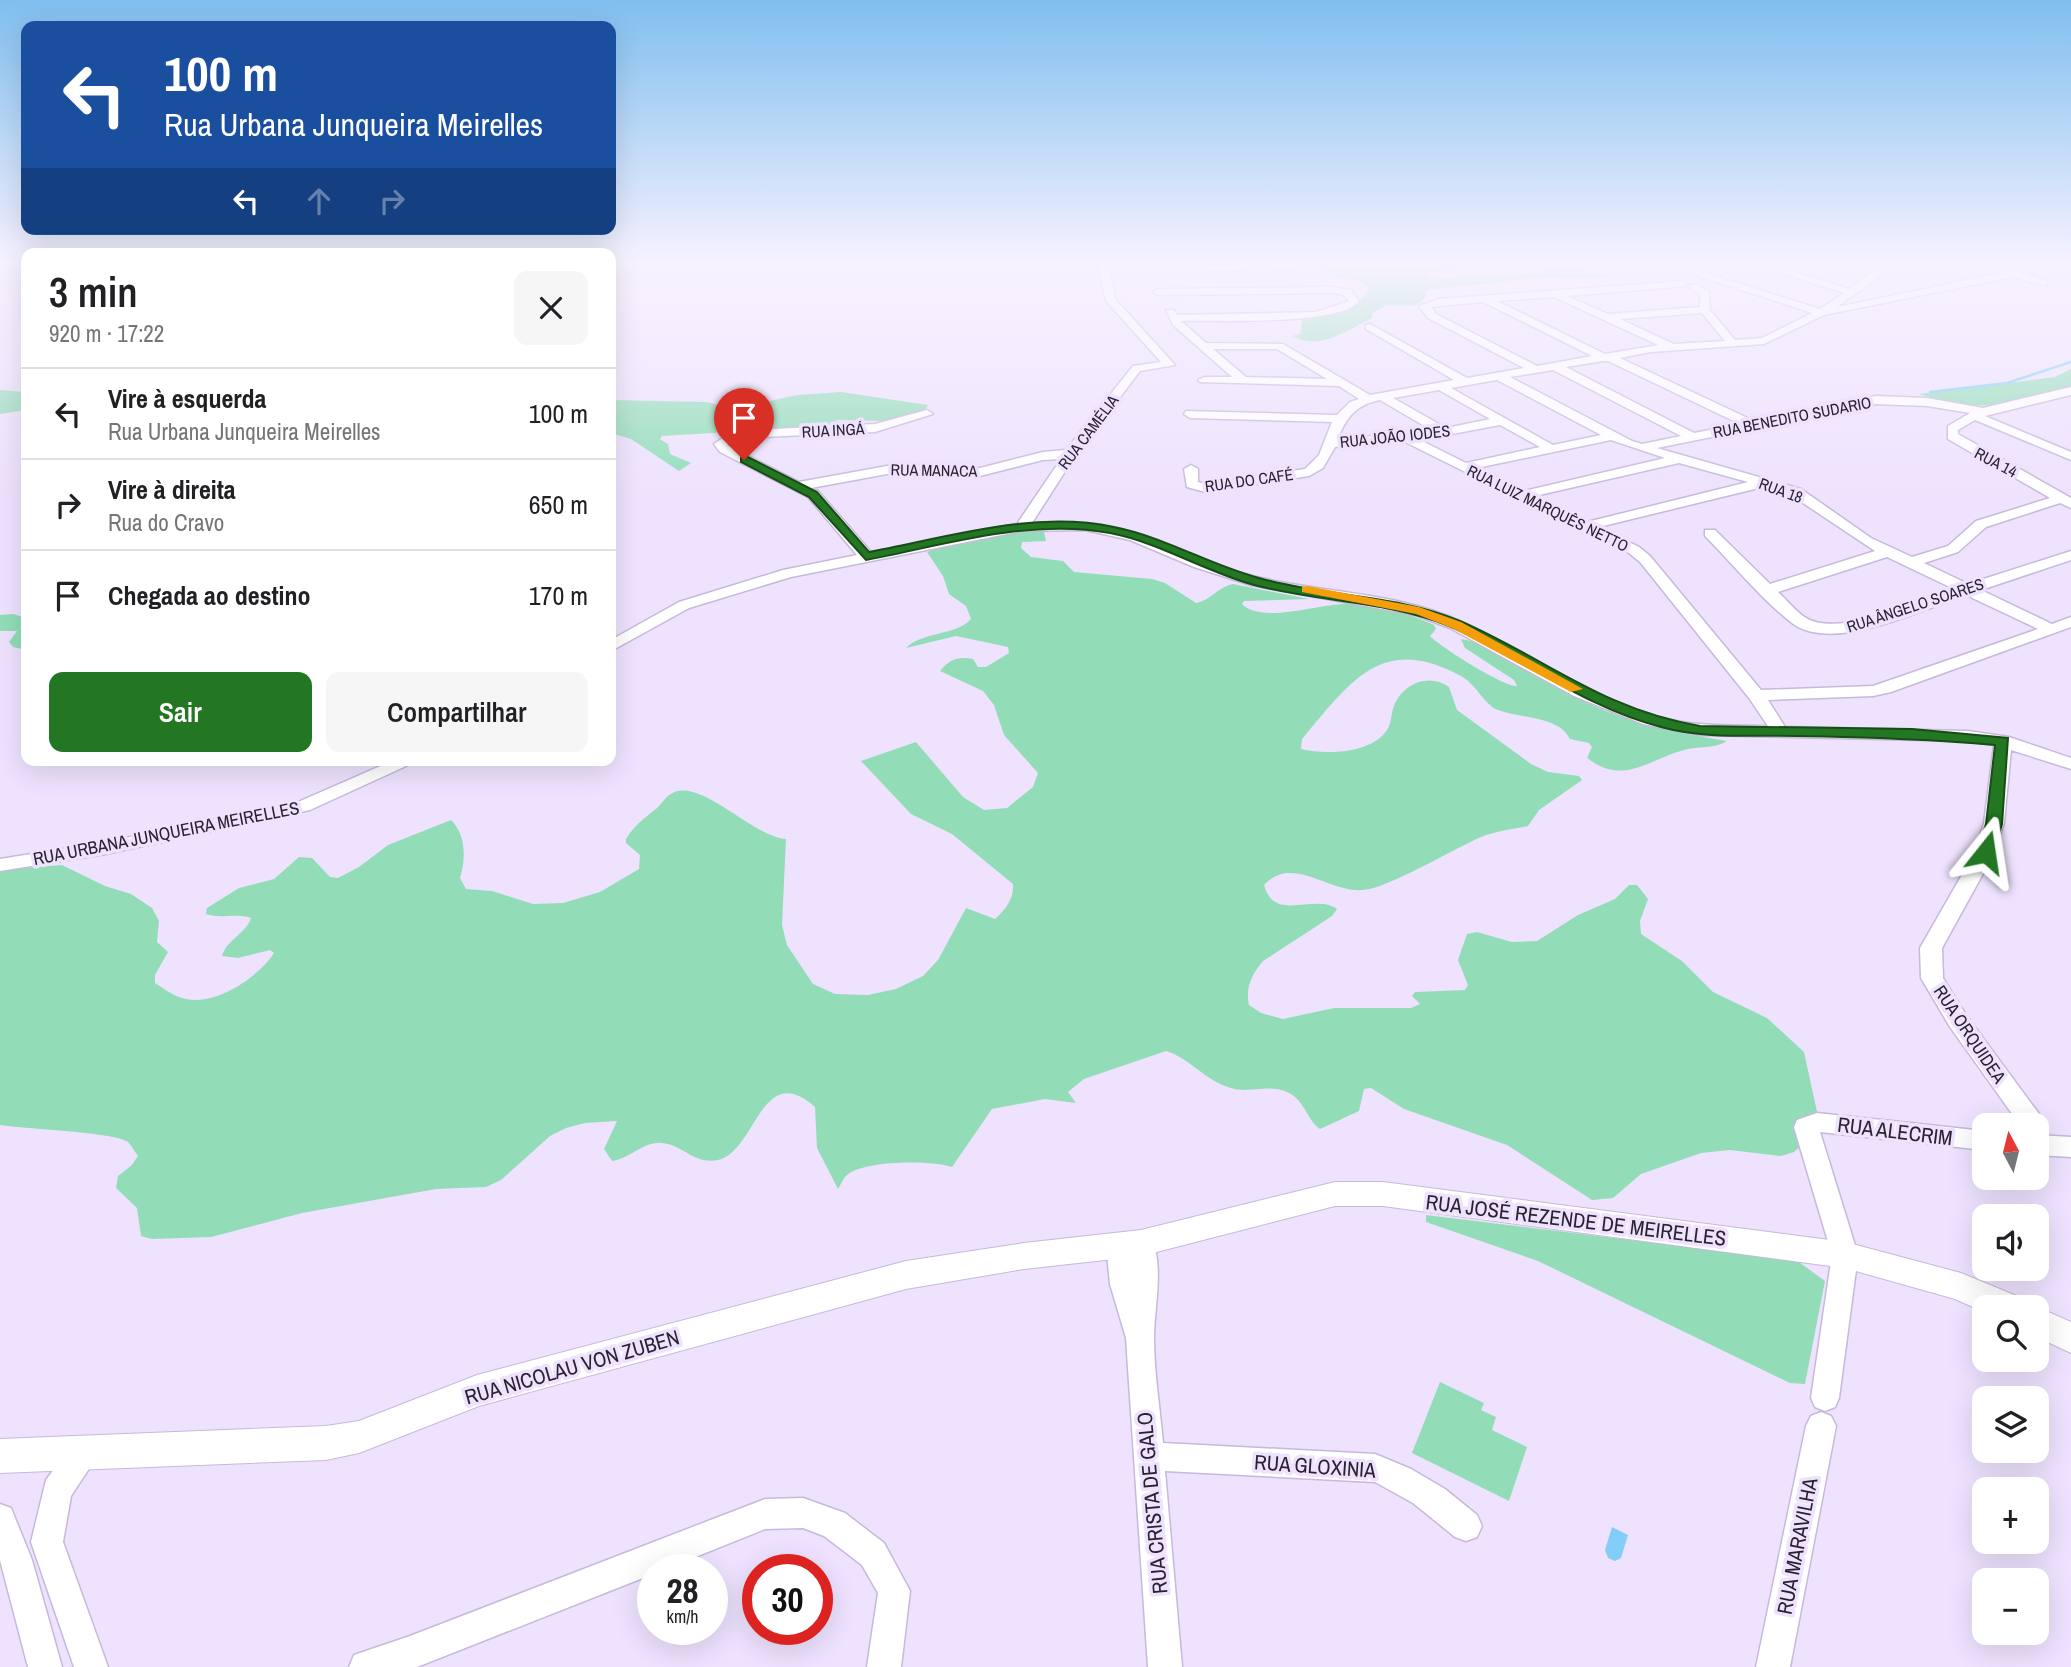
<!DOCTYPE html>
<html lang="pt">
<head>
<meta charset="utf-8">
<style>
  body { margin:0; font-family:"Archivo Narrow",sans-serif; background:#f6f6f6; color:#202124; height:100vh; display:flex; flex-direction:column; font-size:26px; white-space:nowrap }
  * { box-sizing:border-box; margin:0 }
  p { font-size:23px; color:#757577 }
  .icon { flex:none; width:38px; height:38px; fill:none; stroke:currentColor; stroke-width:2; stroke-linecap:round; stroke-linejoin:round }
  .map { position:relative; flex:1; overflow:hidden }
  .side { position:absolute; left:21px; top:248px; width:595px; height:518px; display:flex; flex-direction:column; background:#fff; border-radius:14px; box-shadow:0 7px 28px #0002 }
  .side>* { flex:none }
  .hud { position:absolute; left:21px; top:21px; width:595px; height:214px; border-radius:14px; box-shadow:0 7px 28px #0002; background:#1a4fa0; color:#fff; overflow:hidden }
  .needle { width:46px; rotate:353deg }
  .tools { position:absolute; left:1972px; top:1113px; display:grid; gap:14px }
  .tools a { display:grid; place-items:center; width:77px; height:77px; border-radius:14px; background:#fff; box-shadow:0 7px 28px #0002; font-size:35px }
  .speed { position:absolute; left:637px; top:1554px; display:flex; gap:14px; font-size:35px; font-weight:700; text-align:center }
  .speed>* { display:grid; place-content:center; width:91px; height:91px; border-radius:50%; background:#fff; box-shadow:0 7px 28px #0002; line-height:1 }
  .speed small { font-size:18px; font-weight:400 }
  .speed .limit { border:10px solid #d22; background:#fff; color:#111 }
  .pin { position:absolute; display:grid; place-items:center; width:60px; height:60px; color:#fff; margin:-72px -30px; border-radius:50% 50% 50% 0; rotate:-45deg; box-shadow:0 0 7px #0007 }
  .pin .icon { rotate:45deg }
  .me { position:absolute; width:77px; margin:-38px; rotate:15deg; stroke-linejoin:round; filter:drop-shadow(0 0 5px #0008) }
  .turn { display:flex; align-items:center; gap:24px; height:147px; padding:0 28px; font-size:32px }
  .turn .icon { width:91px; height:91px; stroke-width:2.5 }
  .turn b { display:block; font-size:49px; line-height:60px }
  .lanes { display:flex; align-items:center; height:66px; padding:0 28px; background:#0003; justify-content:center; gap:35px; direction:ltr }
  .lanes .off { opacity:.35 }
  .round { display:grid; place-items:center; flex:none; width:74px; height:74px; border-radius:14px; background:#f6f6f6 }
  .head { display:flex; align-items:center; justify-content:space-between; height:119px; padding:0 28px }
  h1 { font-size:42px; font-weight:600; line-height:52px }
  .button { display:flex; gap:14px; margin-top:auto; padding:14px 28px }
  .button a { flex:1; height:80px; border-radius:14px; background:#237722; color:#fff; font-size:28px; font-weight:600; line-height:80px; text-align:center }
  .button a+a { background:#f6f6f6; color:#202124 }
  ul { padding:0; list-style:none }
  li { display:flex; align-items:center; gap:21px; height:91px; padding:0 28px; border-top:2px solid #e0e0e0 }
  li div { flex:1 }
  li b { display:block; font-size:26px }
  li em { font-style:normal }
  .map>svg:first-child { display:block }
  .green { fill:#92ddb8 }
  .water { fill:#83cdf9 }
  .lines { fill:none; stroke-linecap:round; stroke-linejoin:round }
  .stream { stroke:#83cdf9; stroke-width:2.5 }
  .minor-casing { stroke:#c7b9da; stroke-width:3 }
  .tertiary-casing { stroke:#c7b9da; stroke-width:2 }
  .minor { fill:#fff; fill-rule:evenodd }
  .tertiary { fill:#fff; fill-rule:evenodd }
  .route { fill:#237722; stroke:#174d16; stroke-width:2 }
  .slow { fill:#f59e0b }
  .labels { text-anchor:middle; dominant-baseline:central; stroke-width:7; stroke-linejoin:round; paint-order:stroke }
  .far-street-label { font-size:16px; fill:#292330; stroke:#eee2fe }
  .street-label { font-size:18px; fill:#292330; stroke:#eee2fe }
  .near-street-label { font-size:21px; fill:#292330; stroke:#eee2fe }
</style>
</head>
<body>
<div class="map">
<svg width="2071" height="1667" viewBox="0 0 2071 1667">
  <rect width="100%" height="100%" fill="#eee2fe"/>
  <!-- green -->
  <g class="green">
    <path d="M 1313,263 L 1516,263 L 1421,273 L 1432,279 L 1535,272 L 1565,267 L 1613,275 L 1595,278 L 1548,277 L 1434,289 L 1426,291 L 1425,298 L 1415,306 L 1387,305 L 1372,313 L 1372,318 C 1348,329 1320,352 1293,336 L 1301,333 L 1302,320 C 1327,310 1354,313 1370,289 L 1358,281 L 1336,278 Z"/>
    <path d="M 2071,369 L 2071,389 C 2009,405 1983,414 1919,394 L 2055,377 Z"/>
    <path d="M 0,390 L 26,392 L 26,410 L 0,414 Z"/>
    <path d="M 841,392 L 928,405 L 925,410 L 887,421 L 835,420 L 850,425 L 662,436 L 660,439 L 668,444 L 670,454 L 691,463 L 679,471 L 631,439 L 611,433 L 611,400 L 707,402 L 733,409 L 797,395 Z"/>
    <path d="M 1039,529 L 1044,532 L 1046,541 L 1022,542 L 1021,548 L 1031,557 L 1063,561 L 1074,572 L 1152,579 L 1165,583 L 1196,603 C 1211,600 1218,587 1233,584 L 1309,599 L 1244,601 L 1242,604 C 1262,625 1323,602 1349,604 C 1379,605 1408,613 1434,625 L 1436,629 L 1430,636 C 1440,647 1506,688 1517,686 L 1514,680 L 1465,648 L 1461,639 C 1496,644 1547,684 1581,700 C 1631,724 1673,732 1727,741 C 1715,749 1698,746 1684,750 C 1647,760 1624,786 1587,758 L 1592,747 L 1589,743 L 1570,739 C 1558,715 1521,719 1498,710 C 1483,704 1477,684 1459,675 C 1380,633 1349,684 1302,739 L 1301,749 C 1325,755 1371,754 1387,730 C 1392,723 1391,711 1395,703 C 1405,683 1429,673 1449,687 L 1457,710 L 1531,764 L 1548,772 L 1579,776 L 1582,780 L 1539,810 L 1528,826 C 1513,829 1495,831 1481,837 C 1453,849 1389,888 1363,890 C 1328,893 1293,854 1264,885 C 1274,923 1315,893 1337,909 L 1332,916 L 1263,961 C 1252,974 1245,988 1249,1005 L 1261,1013 L 1283,1019 L 1334,1008 L 1411,1008 L 1420,1004 L 1412,996 L 1415,992 L 1465,990 L 1468,985 L 1458,960 L 1467,934 L 1477,932 L 1512,942 L 1537,941 L 1578,915 L 1615,899 L 1629,885 L 1637,885 L 1648,899 L 1640,921 L 1641,934 L 1682,961 L 1713,992 L 1767,1018 L 1804,1052 L 1819,1121 L 1813,1135 L 1794,1152 L 1781,1156 L 1730,1150 L 1701,1153 L 1641,1174 L 1613,1198 L 1592,1200 L 1507,1145 L 1404,1109 L 1371,1088 L 1364,1089 L 1359,1111 L 1320,1129 C 1306,1119 1305,1101 1289,1093 C 1270,1083 1250,1094 1231,1088 C 1205,1081 1190,1058 1166,1051 L 1084,1079 L 1068,1092 L 1076,1103 L 1045,1099 L 992,1109 L 952,1167 C 931,1160 864,1160 847,1175 C 843,1178 841,1185 838,1189 L 817,1148 L 815,1107 C 761,1059 756,1152 718,1160 C 694,1165 684,1145 662,1143 C 644,1141 630,1159 612,1161 L 604,1149 L 617,1121 L 585,1123 L 566,1128 L 550,1136 L 501,1180 L 486,1187 L 436,1189 L 302,1213 L 211,1237 L 152,1239 L 141,1236 L 137,1208 L 116,1188 L 118,1176 L 132,1165 L 138,1156 C 135,1152 131,1145 128,1142 C 114,1132 24,1129 0,1125 L 0,870 L 62,865 L 105,886 L 131,894 L 152,908 L 159,921 L 157,942 L 168,952 L 155,975 L 155,983 C 162,987 170,994 179,997 C 211,1010 258,978 274,953 L 270,950 L 238,958 L 222,956 C 227,939 246,934 251,918 C 236,913 220,919 206,914 L 207,908 L 239,888 L 274,879 L 299,857 L 312,858 L 330,877 L 338,878 L 359,867 L 388,845 L 451,820 C 466,834 466,859 460,878 L 466,889 L 492,891 L 533,904 L 563,903 L 600,892 L 639,869 L 640,855 L 626,843 L 626,839 C 635,825 643,819 656,809 C 661,805 665,797 671,794 C 698,775 753,837 786,839 L 782,925 L 787,945 L 813,984 L 835,994 L 868,995 L 896,989 L 923,976 L 938,960 L 966,908 L 995,919 C 1006,909 1014,899 1013,884 L 952,834 L 911,814 L 861,761 L 916,742 L 963,797 L 984,810 L 1007,808 L 1033,787 L 1038,773 L 1004,735 L 994,705 L 983,691 L 940,671 C 949,659 959,656 973,659 L 978,667 L 986,667 L 1009,653 L 1008,647 L 956,636 L 906,648 C 923,631 956,636 971,619 L 966,606 L 949,594 L 943,576 L 927,552 L 960,541 Z"/>
    <path d="M 13,614 L 26,618 L 26,650 L 13,647 L 9,642 L 17,631 L 0,631 L 0,615 Z"/>
    <path d="M 1426,1215 L 1796,1260 L 1825,1281 L 1805,1384 L 1790,1383 L 1538,1261 L 1426,1222 Z"/>
    <path d="M 1440,1382 L 1484,1403 L 1481,1410 L 1496,1417 L 1492,1430 L 1527,1447 L 1509,1501 L 1412,1453 Z"/>
  </g>
  <!-- water -->
  <path class="water" d="M 1612,1527 L 1628,1535 L 1621,1558 L 1615,1561 L 1608,1558 L 1605,1550 Z"/>
  <g class="lines">
    <!-- stream -->
    <path class="stream" d="M 1930,392 L 2007,383 L 2071,362"/>
    <defs>
      <g id="minor">
        <path d="M 1097,263 L 1107,263 L 1116,300 L 1175,365 L 1140,371 L 1075,456 L 1032,523 C 1068,522 1101,523 1136,533 C 1179,545 1217,569 1261,578 C 1327,593 1400,593 1462,622 C 1524,651 1581,693 1647,714 C 1685,727 1728,725 1768,726 L 1749,698 L 1640,562 L 1629,553 L 1403,441 L 1335,447 L 1323,468 L 1309,476 L 1205,492 L 1187,487 L 1184,469 L 1191,465 L 1198,469 L 1198,482 L 1206,484 L 1305,469 L 1319,455 L 1332,422 L 1190,418 L 1184,414 L 1186,411 L 1337,415 L 1350,402 L 1359,399 L 1339,386 L 1200,382 L 1198,380 L 1204,377 L 1232,377 L 1173,325 L 1166,310 L 1174,310 L 1177,315 L 1316,312 L 1349,301 L 1344,295 L 1331,293 L 1158,295 L 1153,292 L 1158,289 L 1331,287 L 1351,290 L 1359,301 C 1341,326 1214,320 1181,321 L 1206,343 L 1283,344 L 1370,395 L 1454,380 L 1366,329 L 1366,325 L 1370,324 L 1467,378 L 1524,368 L 1428,318 L 1419,306 L 1439,299 L 1684,281 L 1687,286 L 1567,296 L 1608,314 L 1700,307 L 1700,295 L 1688,286 L 1697,284 L 1709,292 L 1710,310 L 1735,340 L 1762,338 L 1812,313 L 1659,263 L 1674,263 L 1820,309 L 1844,293 L 1750,263 L 1765,263 L 1850,289 L 1887,263 L 1898,263 L 1837,307 L 2001,273 L 1973,263 C 1987,263 1998,269 2012,270 C 2030,272 2051,263 2069,263 L 2025,274 L 2048,281 L 2045,286 L 2013,277 L 1824,315 L 1764,344 L 1651,352 L 1620,358 L 1754,421 L 1876,396 L 1927,398 L 1983,408 L 2071,387 L 2071,395 L 1985,416 L 2071,452 L 2071,460 L 1975,420 L 1958,430 L 1958,434 L 2071,498 L 2071,508 L 2060,503 L 1986,527 L 1958,552 L 1924,563 L 1968,584 L 2071,551 L 2071,560 L 1981,590 L 2052,624 L 2071,617 L 2071,627 L 1891,692 L 1873,696 L 1768,700 L 1785,727 L 1968,731 L 2009,737 L 2071,758 L 2071,769 L 2011,750 L 2004,823 L 1995,852 L 1942,948 L 1943,978 L 1966,1015 L 2042,1118 L 2045,1125 L 2042,1132 L 2037,1133 L 2037,1125 L 2020,1125 L 1950,1027 L 1921,978 L 1920,948 L 1975,852 L 1984,823 L 1994,745 L 1968,741 L 1700,735 L 1643,724 L 1574,696 L 1450,628 L 1415,615 L 1251,585 L 1194,567 L 1130,540 L 1085,530 L 1022,531 L 791,577 L 689,608 L 611,651 L 611,640 L 679,602 L 783,570 L 857,555 L 808,497 L 720,452 L 714,444 L 733,431 L 875,424 L 927,410 L 933,414 L 875,432 L 740,438 L 727,445 L 799,482 L 898,464 L 980,468 L 1043,452 L 1066,450 L 1133,366 L 1161,362 L 1106,301 ZM 1554,297 L 1658,345 L 1605,354 L 1497,301 ZM 1483,302 L 1592,356 L 1537,366 L 1436,314 L 1431,307 ZM 1702,313 L 1725,341 L 1674,344 L 1620,319 ZM 1213,349 L 1277,349 L 1327,379 L 1246,377 ZM 1603,361 L 1608,361 L 1740,424 L 1694,433 L 1566,367 ZM 1553,370 L 1681,436 L 1642,444 L 1632,441 L 1510,377 ZM 1497,380 L 1601,435 L 1553,445 L 1451,388 ZM 1439,390 L 1490,419 L 1446,428 L 1393,398 ZM 1380,400 L 1433,431 L 1338,439 C 1346,417 1356,405 1380,400 ZM 1876,404 L 1927,406 L 1970,413 L 1948,426 L 1948,439 L 2050,498 L 1976,521 L 1948,546 L 1912,557 L 1871,538 L 1801,489 L 1657,448 ZM 1500,425 L 1540,447 L 1466,463 L 1420,440 ZM 1611,440 L 1665,458 L 1524,491 L 1477,468 ZM 1061,459 L 1017,524 L 871,552 L 818,491 L 811,488 L 898,472 L 980,476 L 1043,460 ZM 1679,463 L 1748,482 L 1587,522 L 1535,496 ZM 1763,487 L 1791,495 L 1875,551 L 1770,584 L 1715,530 L 1705,530 L 1705,536 C 1732,563 1763,601 1792,623 C 1833,654 1923,609 1966,595 L 2038,629 L 1873,686 L 1761,690 L 1650,556 L 1639,547 L 1599,527 ZM 1887,557 L 1954,589 C 1918,601 1840,638 1806,618 C 1796,612 1787,600 1778,592 Z"/>
        <path d="M 1309,263 L 1294,269 L 1150,272 L 1145,269 L 1150,266 Z"/>
        <path d="M 392,761 L 417,761 L 310,810 L 106,854 L 0,871 L 0,859 L 106,842 L 298,802 Z"/>
        <path d="M 1817,1113 L 1984,1131 L 1984,1150 L 1820,1132 L 1858,1255 L 1839,1398 L 1835,1407 L 1825,1411 L 1815,1407 L 1811,1398 L 1832,1255 L 1794,1127 L 1797,1120 Z"/>
        <path d="M 2037,1135 L 2071,1137 L 2071,1157 L 2037,1155 Z"/>
        <path d="M 1141,1232 L 1150,1235 C 1165,1265 1154,1306 1154,1338 C 1154,1373 1160,1408 1163,1443 L 1375,1454 L 1411,1469 L 1445,1489 L 1477,1515 L 1482,1526 L 1477,1537 L 1466,1541 L 1455,1537 L 1413,1503 L 1375,1482 L 1165,1471 L 1182,1667 L 1148,1667 L 1126,1338 L 1110,1284 L 1106,1245 L 1110,1237 L 1119,1234 L 1130,1240 L 1132,1235 Z"/>
        <path d="M 1821,1412 L 1831,1416 L 1836,1426 L 1790,1667 L 1756,1667 L 1806,1426 L 1811,1416 Z"/>
        <path d="M 85,1438 L 96,1442 L 100,1452 L 71,1496 L 63,1542 L 108,1667 L 74,1667 L 31,1542 L 46,1480 L 74,1442 Z"/>
        <path d="M 803,1498 L 845,1513 L 884,1543 L 910,1591 L 901,1667 L 867,1667 L 878,1593 L 862,1565 L 824,1536 L 803,1528 L 765,1529 L 663,1570 L 653,1570 L 653,1574 L 417,1667 L 349,1667 L 354,1655 L 410,1636 L 765,1499 Z"/>
        <path d="M 0,1504 L 11,1508 L 32,1560 L 62,1667 L 28,1667 L 0,1560 Z"/>
      </g>
      <g id="tertiary">
        <path d="M 1335,1182 L 1383,1182 L 1845,1242 L 1961,1273 L 2019,1297 L 2024,1307 L 1984,1307 L 1984,1312 L 1955,1299 L 1845,1268 L 1383,1206 L 1335,1206 L 1141,1256 L 1024,1269 L 906,1289 L 479,1406 L 359,1453 L 326,1460 L 0,1473 L 0,1439 L 326,1426 L 359,1421 L 477,1375 L 906,1261 L 1024,1243 L 1141,1230 Z"/>
        <path d="M 2035,1307 L 2037,1307 L 2071,1322 L 2071,1353 L 2037,1337 Z"/>
      </g>
    </defs>
    <!-- minor casing -->
    <use href="#minor" class="minor-casing"/>
    <!-- tertiary casing -->
    <use href="#tertiary" class="tertiary-casing"/>
    <!-- minor -->
    <use href="#minor" class="minor"/>
    <!-- tertiary -->
    <use href="#tertiary" class="tertiary"/>
  </g>
  <!-- sky -->
  <linearGradient id="sky" x2="0" y2="1"><stop stop-color="#7fbeef"/><stop offset="0.53" stop-color="#f7f2ff"/><stop offset="1" stop-color="#f7f2ff" stop-opacity="0"/></linearGradient>
  <rect width="2071" height="497" fill="url(#sky)"/>
  <!-- route -->
  <path class="route" d="M 741,457 L 748,457 L 817,492 L 869,552 C 948,537 1034,510 1114,527 C 1164,537 1210,565 1259,578 C 1325,597 1396,594 1460,621 C 1547,659 1601,709 1700,726 L 1912,729 L 2008,738 L 2002,824 L 1994,852 L 1986,857 L 1977,852 L 1986,824 L 1995,745 C 1928,739 1862,737 1795,736 C 1751,735 1704,739 1661,727 C 1583,707 1522,657 1449,626 C 1387,601 1318,602 1254,585 C 1206,572 1158,542 1110,533 C 1030,518 945,545 866,560 L 809,497 L 741,462 Z"/>
  <!-- slow -->
  <path class="slow" d="M 1307,586 L 1419,607 L 1461,622 L 1583,689 L 1571,692 L 1452,628 L 1416,614 L 1302,592 L 1302,587 Z"/>
  <g class="labels">
    <!-- far-street labels -->
    <g class="far-street-label">
      <text transform="translate(1792 417) rotate(-11)">RUA BENEDITO SUDARIO</text>
      <text transform="translate(833 430) rotate(-3)">RUA INGÁ</text>
      <text transform="translate(1088 432) rotate(-53)">RUA CAMÉLIA</text>
      <text transform="translate(1395 436) rotate(-6)">RUA JOÃO IODES</text>
      <text transform="translate(1996 462) rotate(28)">RUA 14</text>
      <text transform="translate(934 470) rotate(1)">RUA MANACA</text>
      <text transform="translate(1249 480) rotate(-8)">RUA DO CAFÉ</text>
      <text transform="translate(1781 490) rotate(20)">RUA 18</text>
      <text transform="translate(1548 508) rotate(26)">RUA LUIZ MARQUÊS NETTO</text>
      <text transform="translate(1915 605) rotate(-18)">RUA ÂNGELO SOARES</text>
    </g>
    <!-- street labels -->
    <g class="street-label">
      <text transform="translate(166 833) rotate(-11)">RUA URBANA JUNQUEIRA MEIRELLES</text>
      <text transform="translate(1970 1034) rotate(56)">RUA ORQUIDEA</text>
    </g>
    <!-- near-street labels -->
    <g class="near-street-label">
      <text transform="translate(1895 1131) rotate(7)">RUA ALECRIM</text>
      <text transform="translate(1576 1220) rotate(7)">RUA JOSÉ REZENDE DE MEIRELLES</text>
      <text transform="translate(572 1367) rotate(-16)">RUA NICOLAU VON ZUBEN</text>
      <text transform="translate(1315 1466) rotate(4)">RUA GLOXINIA</text>
      <text transform="translate(1152 1503) rotate(-95)">RUA CRISTA DE GALO</text>
      <text transform="translate(1797 1546) rotate(-79)">RUA MARAVILHA</text>
    </g>
  </g>
</svg>
<div class="tools">
<a><svg class="needle" viewBox="-14 -14 28 28"><path d="M0-13l5 13h-10z" fill="#e53935"/><path d="M0 13l5-13h-10z" fill="#757577"/></svg></a>
<a><svg class="icon" aria-label="sound" viewBox="0 0 24 24"><path d="M4 9h4l5-4v14l-5-4H4zM17 9q2 3 0 6"/></svg></a>
<a><svg class="icon" aria-label="search" viewBox="0 0 24 24"><circle cx="10" cy="10" r="6"/><path d="M15 15l6 6"/></svg></a>
<a><svg class="icon" aria-label="layers" viewBox="0 0 24 24"><path d="M12 4l9 5-9 5-9-5zM3 14l9 5 9-5"/></svg></a>
<a>+</a>
<a>−</a>
</div>
<div class="speed"><div>28<small>km/h</small></div><div class="limit">30</div></div>
<div class="pin" style="left:744px;top:460px;background:#d93025"><svg class="icon" aria-label="arrive" viewBox="0 0 24 24"><path d="M6 21V4h12l-3 4 3 4H6"/></svg></div>
<svg class="me" style="left:1986px;top:852px" viewBox="-20 -20 40 40"><path d="M0-17L14 15 0 8-14 15z" fill="#237722" stroke="#fff" stroke-width="4"/></svg>
<div class="hud">
<div class="turn"><svg class="icon" aria-label="left" viewBox="0 0 24 24"><path d="M17 20v-9H6M10 6l-5 5 5 5"/></svg><div><b>100 m</b>Rua Urbana Junqueira Meirelles</div></div>
<div class="lanes"><svg class="icon" aria-label="left" viewBox="0 0 24 24"><path d="M17 20v-9H6M10 6l-5 5 5 5"/></svg><svg class="icon off" aria-label="ahead" viewBox="0 0 24 24"><path d="M12 20V5M6 11l6-6 6 6"/></svg><svg class="icon off" aria-label="right" viewBox="0 0 24 24"><path d="M7 20v-9h11M14 6l5 5-5 5"/></svg></div>
</div>
<section class="side">
<div class="head"><div><h1>3 min</h1><p>920 m · 17:22</p></div><a class="round"><svg class="icon" aria-label="close" viewBox="0 0 24 24"><path d="M6 6l12 12M18 6L6 18"/></svg></a></div>
<ul>
<li><svg class="icon" aria-label="left" viewBox="0 0 24 24"><path d="M17 20v-9H6M10 6l-5 5 5 5"/></svg><div><b>Vire à esquerda</b><p>Rua Urbana Junqueira Meirelles</p></div><em>100 m</em></li>
<li><svg class="icon" aria-label="right" viewBox="0 0 24 24"><path d="M7 20v-9h11M14 6l5 5-5 5"/></svg><div><b>Vire à direita</b><p>Rua do Cravo</p></div><em>650 m</em></li>
<li><svg class="icon" aria-label="arrive" viewBox="0 0 24 24"><path d="M6 21V4h12l-3 4 3 4H6"/></svg><div><b>Chegada ao destino</b></div><em>170 m</em></li>
</ul>
<div class="button"><a>Sair</a><a>Compartilhar</a></div>
</section>
</div>
</body>
</html>
